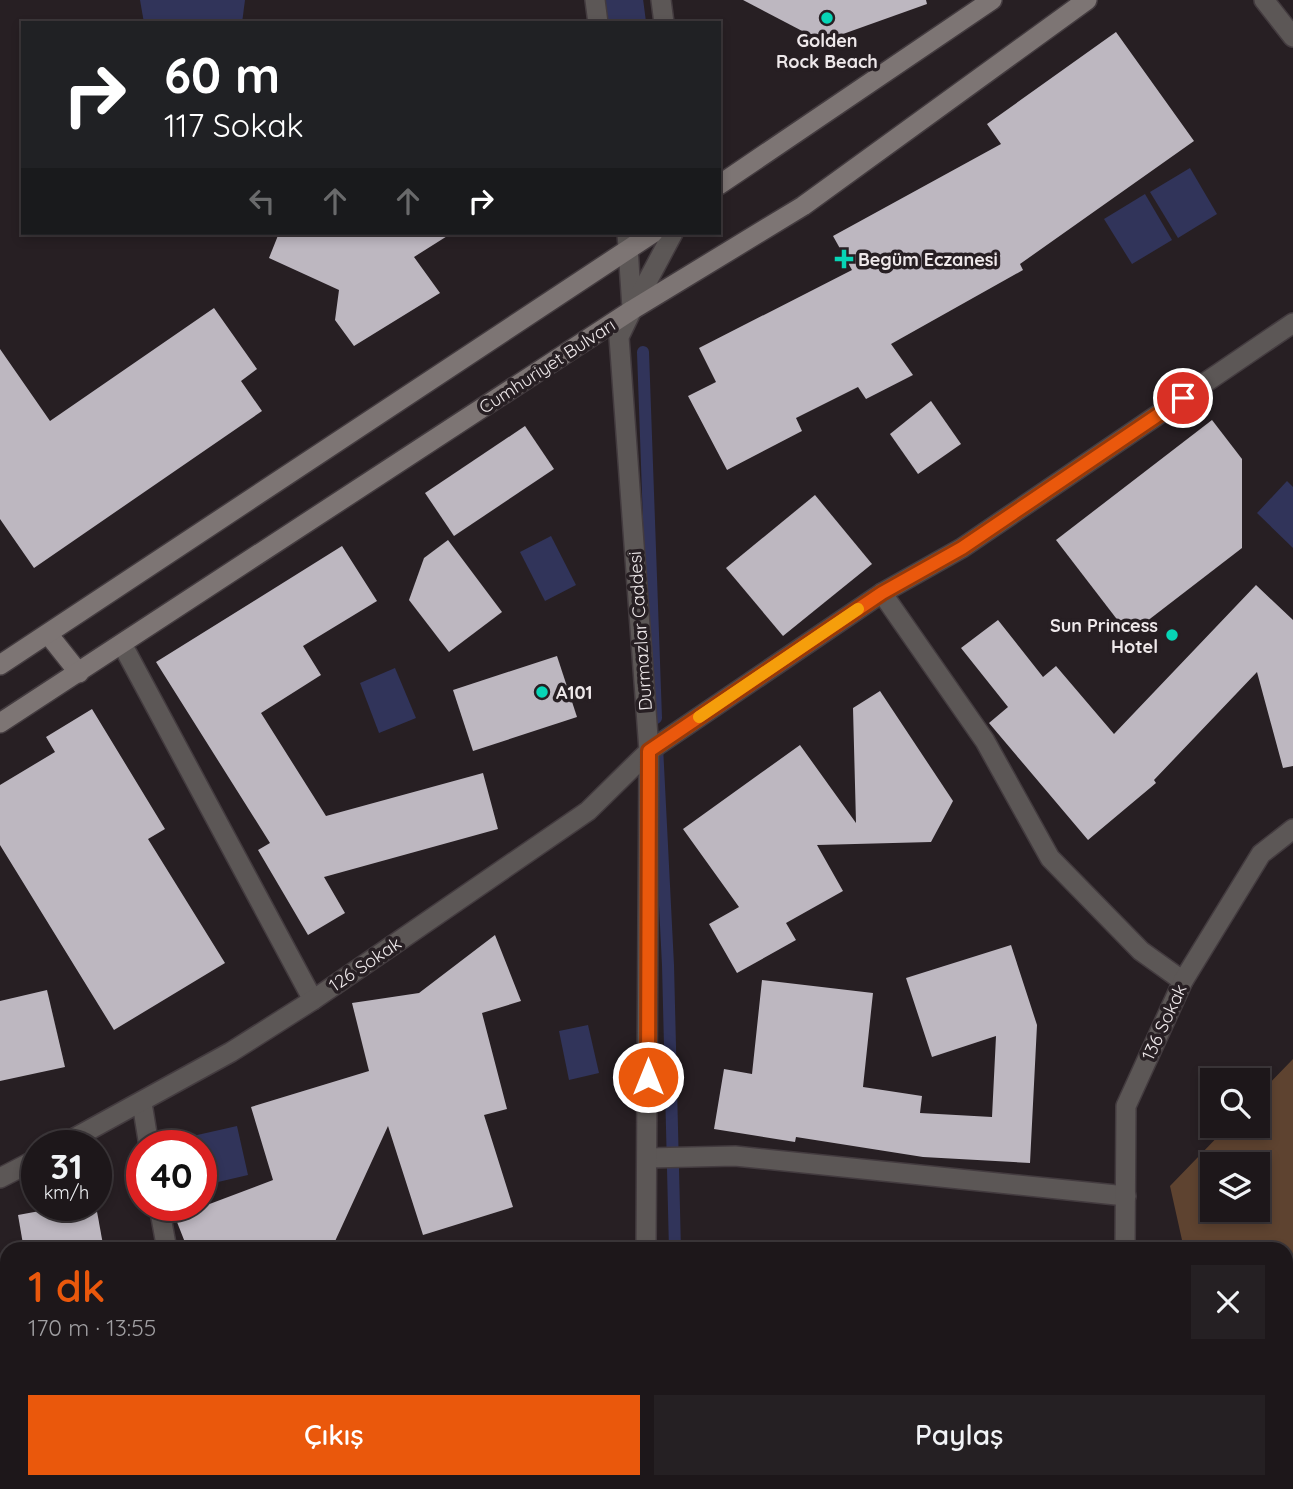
<!DOCTYPE html>
<html lang="tr">
<head>
<meta charset="utf-8">
<style>
  body { margin:0; font-family:Quicksand,sans-serif; background:#252023; color:#f1f3f6; height:100vh; display:flex; flex-direction:column; font-size:26px; white-space:nowrap }
  * { box-sizing:border-box; margin:0 }
  p { font-size:23px; color:#a09fa2 }
  .icon { flex:none; width:38px; height:38px; fill:none; stroke:currentColor; stroke-width:2; stroke-linecap:round; stroke-linejoin:round }
  .map { position:relative; flex:1; overflow:hidden }
  .sheet { position:absolute; left:0px; top:1242px; width:1293px; height:247px; display:flex; flex-direction:column; background:#1d171a; border-radius:21px 21px 0 0; box-shadow:0 4px 10px #0003,0 0 0 2px #3b3639 }
  .sheet>* { flex:none }
  .banner { position:absolute; left:21px; top:21px; width:700px; height:214px; border-radius:0px; box-shadow:0 4px 10px #0003,0 0 0 2px #3b3639; background:#202124; color:#fff; overflow:hidden }
  .buttons { position:absolute; left:1200px; top:1068px; display:grid; gap:14px }
  .buttons a { display:grid; place-items:center; width:70px; height:70px; border-radius:0px; background:#1d171a; box-shadow:0 4px 10px #0003,0 0 0 2px #3b3639; font-size:35px }
  .speed { position:absolute; left:21px; top:1130px; display:flex; gap:14px; font-size:35px; font-weight:700; text-align:center }
  .speed>* { display:grid; place-content:center; width:91px; height:91px; border-radius:50%; background:#1d171a; box-shadow:0 4px 10px #0003,0 0 0 2px #3b3639; line-height:1 }
  .speed small { font-size:18px; font-weight:400 }
  .speed .limit { border:10px solid #d22; background:#fff; color:#111 }
  .pin { position:absolute; display:grid; place-items:center; width:60px; height:60px; color:#fff; margin:-30px; border:4px solid #fff; border-radius:50%; box-shadow:0 2px 7px #0007 }
  .me { position:absolute; width:77px; margin:-38px; rotate:0deg; stroke-linejoin:round; filter:drop-shadow(0 0 5px #0008) }
  .turn { display:flex; align-items:center; gap:24px; height:147px; padding:0 28px; font-size:32px }
  .turn .icon { width:91px; height:91px; stroke-width:2.5 }
  .turn b { display:block; font-size:49px; line-height:60px }
  .lanes { display:flex; align-items:center; height:66px; padding:0 28px; background:#0003; justify-content:center; gap:35px; direction:ltr }
  .lanes .off { opacity:.35 }
  .round { display:grid; place-items:center; flex:none; width:74px; height:74px; border-radius:0px; background:#252023 }
  .summary { display:flex; align-items:center; justify-content:space-between; height:119px; padding:0 28px }
  h1 { font-size:42px; font-weight:600; line-height:52px; color:#ea580c }
  .button { display:flex; gap:14px; margin-top:auto; padding:14px 28px }
  .button a { flex:1; height:80px; border-radius:0px; background:#ea580c; color:#fff; font-size:28px; font-weight:600; line-height:80px; text-align:center }
  .button a+a { background:#252023; color:#f1f3f6 }
  .map>svg:first-child { display:block }
  .green { fill:#5e4330; fill-rule:evenodd }
  .water { fill:#31345a }
  .lines { fill:none; stroke-linecap:round; stroke-linejoin:round }
  .stream { stroke:#31345a; stroke-width:12 }
  .canal { stroke:#31345a; stroke-width:40 }
  .building { fill:#bdb7c0 }
  .minor-casing { stroke:#433b3f; stroke-width:22 }
  .tertiary-casing { stroke:#433b3f; stroke-width:22 }
  .secondary-casing { stroke:#433b3f; stroke-width:22 }
  .minor { stroke:#5c5756; stroke-width:19 }
  .tertiary { stroke:#5c5756; stroke-width:19 }
  .secondary { stroke:#7d7574; stroke-width:19 }
  .route-casing { stroke:#983908; stroke-width:18 }
  .route { stroke:#ea580c; stroke-width:12 }
  .slow { stroke:#f59e0b; stroke-width:12 }
  .poi-dot { fill:#07d5b6; stroke:#271f23; stroke-width:2.5 }
  .labels { text-anchor:middle; dominant-baseline:central; stroke-width:7; stroke-linejoin:round; paint-order:stroke }
  .poi-label { font-size:18px; font-weight:bold; fill:#eee8ea; stroke:#271f23; text-anchor:start }
  .street-label { font-size:18px; fill:#eee8ea; stroke:#271f23 }
</style>
</head>
<body>
<div class="map">
<svg width="1293" height="1489" viewBox="0 0 1293 1489">
  <rect width="100%" height="100%" fill="#271f23"/>
  <!-- green -->
  <path class="green" d="M 1293,1059 L 1293,1489 L 1238,1489 L 1236,1482 L 1286,1482 L 1286,1250 L 1184,1249 L 1170,1186 L 1229,1125 L 1258,1125 L 1258,1095 ZM 1213,1164 L 1258,1164 L 1258,1209 L 1213,1209 Z"/>
  <!-- water -->
  <g class="water">
    <path d="M 140,0 L 245,0 L 242,23 L 144,23 Z"/>
    <path d="M 1190,168 L 1217,214 L 1178,238 L 1150,192 Z"/>
    <path d="M 1145,194 L 1172,240 L 1132,264 L 1104,219 Z"/>
    <path d="M 1287,481 L 1293,487 L 1293,548 L 1257,513 Z"/>
    <path d="M 551,536 L 576,585 L 545,601 L 520,552 Z"/>
    <path d="M 395,668 L 416,718 L 379,733 L 360,683 Z"/>
    <path d="M 588,1025 L 599,1073 L 569,1080 L 559,1031 Z"/>
    <path d="M 237,1126 L 248,1175 L 201,1186 L 201,1146 L 186,1146 L 184,1138 Z"/>
  </g>
  <g class="lines">
    <!-- stream -->
    <g class="stream">
      <path d="M 643,352 L 656,718"/>
      <path d="M 657,746 L 668,965 L 675,1250"/>
      <path d="M 680,1482 L 681,1489"/>
    </g>
    <!-- canal -->
    <path class="canal" d="M 623,0 L 626,23"/>
  </g>
  <!-- building -->
  <g class="building">
    <path d="M 743,0 L 926,0 L 927,4 L 843,34 L 826,37 L 806,33 Z"/>
    <path d="M 1116,32 L 1194,141 L 1020,264 L 1023,270 L 891,344 L 913,375 L 866,399 L 858,387 L 796,418 L 802,431 L 727,470 L 688,396 L 716,382 L 699,348 L 852,270 L 833,236 L 1001,144 L 987,124 Z"/>
    <path d="M 279,233 L 452,233 L 414,257 L 440,293 L 354,346 L 335,320 L 339,290 L 269,258 Z"/>
    <path d="M 214,308 L 257,369 L 241,381 L 262,411 L 34,568 L 0,519 L 0,349 L 50,421 Z"/>
    <path d="M 931,401 L 961,444 L 918,474 L 890,434 Z"/>
    <path d="M 1212,420 L 1242,459 L 1242,548 L 1129,635 L 1056,540 Z"/>
    <path d="M 525,426 L 554,469 L 454,536 L 425,493 Z"/>
    <path d="M 815,495 L 872,564 L 783,636 L 726,568 Z"/>
    <path d="M 448,540 L 502,612 L 449,652 L 409,600 L 424,558 Z"/>
    <path d="M 342,546 L 377,601 L 303,646 L 321,675 L 261,713 L 326,816 L 483,773 L 498,829 L 324,877 L 345,913 L 308,935 L 258,850 L 270,843 L 156,662 Z"/>
    <path d="M 1256,585 L 1293,620 L 1293,766 L 1283,768 L 1257,672 L 1154,780 L 1156,783 L 1088,840 L 989,723 L 1008,707 L 961,648 L 998,620 L 1043,677 L 1056,666 L 1114,734 Z"/>
    <path d="M 557,656 L 577,717 L 473,751 L 453,690 Z"/>
    <path d="M 880,691 L 953,801 L 931,842 L 817,845 L 843,891 L 786,923 L 796,940 L 737,973 L 709,924 L 739,907 L 683,829 L 800,745 L 856,823 L 853,708 Z"/>
    <path d="M 92,709 L 165,829 L 148,839 L 225,963 L 114,1030 L 0,845 L 0,785 L 55,752 L 46,737 Z"/>
    <path d="M 495,935 L 521,1001 L 482,1013 L 507,1109 L 484,1115 L 513,1207 L 423,1235 L 388,1126 L 331,1250 L 188,1250 L 175,1217 L 273,1180 L 251,1107 L 369,1071 L 352,1003 L 419,993 Z"/>
    <path d="M 1011,945 L 1037,1025 L 1030,1163 L 923,1157 L 796,1137 L 795,1142 L 714,1129 L 724,1069 L 752,1074 L 762,980 L 873,993 L 863,1087 L 922,1096 L 920,1113 L 992,1117 L 996,1036 L 932,1057 L 906,978 Z"/>
    <path d="M 47,990 L 65,1067 L 0,1081 L 0,1001 Z"/>
    <path d="M 67,1206 L 96,1206 L 104,1250 L 24,1250 L 18,1215 Z"/>
  </g>
  <g class="lines">
    <defs>
      <g id="minor">
        <path d="M 595,0 L 598,23"/>
        <path d="M 661,0 L 664,23"/>
        <path d="M 1264,0 L 1293,37"/>
        <path d="M 627,233 L 632,308"/>
        <path d="M 632,310 L 673,233"/>
        <path d="M 882,593 L 985,741 L 1050,858 L 1141,951 L 1183,981"/>
        <path d="M 122,644 L 313,1000"/>
        <path d="M 142,1103 L 149,1146"/>
        <path d="M 60,1146 L 231,1052 L 313,1000 L 588,811 L 649,751 L 882,593 L 962,548 L 1293,323"/>
        <path d="M 648,1158 L 735,1156 L 1126,1196"/>
        <path d="M 0,1178 L 37,1159"/>
        <path d="M 159,1206 L 167,1250"/>
        <path d="M 207,1482 L 209,1489"/>
        <path d="M 142,1489 L 157,1482"/>
      </g>
      <g id="tertiary">
        <path d="M 632,310 L 619,337 L 649,751 L 646,1250"/>
        <path d="M 1125,1250 L 1126,1106 L 1183,981 L 1261,854 L 1293,829"/>
        <path d="M 652,1482 L 654,1489"/>
        <path d="M 1174,1482 L 1175,1489"/>
      </g>
      <g id="secondary">
        <path d="M 719,185 L 992,0"/>
        <path d="M 48,634 L 79,673"/>
        <path d="M 0,665 L 653,233"/>
        <path d="M 0,723 L 632,310 L 803,206 L 1087,0"/>
      </g>
    </defs>
    <!-- minor casing -->
    <use href="#minor" class="minor-casing"/>
    <!-- tertiary casing -->
    <use href="#tertiary" class="tertiary-casing"/>
    <!-- secondary casing -->
    <use href="#secondary" class="secondary-casing"/>
    <!-- minor -->
    <use href="#minor" class="minor"/>
    <!-- tertiary -->
    <use href="#tertiary" class="tertiary"/>
    <!-- secondary -->
    <use href="#secondary" class="secondary"/>
  </g>
  <g class="lines">
    <defs>
      <path id="route" d="M 648,1077 L 649,751 L 882,593 L 962,548 L 1183,398"/>
    </defs>
    <!-- route casing -->
    <use href="#route" class="route-casing"/>
    <!-- route -->
    <use href="#route" class="route"/>
    <!-- slow -->
    <path class="slow" d="M 699,717 L 858,609"/>
  </g>
  <!-- markers -->
  <g class="poi-dot">
    <circle cx="827" cy="18" r="7"/>
    <path d="M840.5 248.5h7v7h7v7h-7v7h-7v-7h-7v-7h7z"/>
    <circle cx="1172" cy="635" r="7"/>
    <circle cx="542" cy="692" r="7"/>
  </g>
  <g class="labels">
    <!-- poi labels -->
    <g class="poi-label">
      <text x="827" y="40" text-anchor="middle">Golden<tspan x="827" dy="21">Rock Beach</tspan></text>
      <text x="858" y="259">Begüm Eczanesi</text>
      <text x="1158" y="625" text-anchor="end">Sun Princess<tspan x="1158" dy="21">Hotel</tspan></text>
      <text x="556" y="692">A101</text>
    </g>
    <!-- street labels -->
    <g class="street-label">
      <text transform="translate(547 366) rotate(-33)">Cumhuriyet Bulvarı</text>
      <text transform="translate(640 631) rotate(-94)">Durmazlar Caddesi</text>
      <text transform="translate(365 964) rotate(-34)">126 Sokak</text>
      <text transform="translate(1164 1022) rotate(-65)">136 Sokak</text>
    </g>
  </g>
</svg>
<div class="buttons">
<a><svg class="icon" aria-label="search" viewBox="0 0 24 24"><circle cx="10" cy="10" r="6"/><path d="M15 15l6 6"/></svg></a>
<a><svg class="icon" aria-label="layers" viewBox="0 0 24 24"><path d="M12 4l9 5-9 5-9-5zM3 14l9 5 9-5"/></svg></a>
</div>
<div class="speed"><div>31<small>km/h</small></div><div class="limit">40</div></div>
<div class="pin" style="left:1183px;top:398px;background:#d93025"><svg class="icon" aria-label="arrive" viewBox="0 0 24 24"><path d="M6 21V4h12l-3 4 3 4H6"/></svg></div>
<svg class="me" style="left:648px;top:1077px" viewBox="-20 -20 40 40"><circle r="17" fill="#ea580c" stroke="#fff" stroke-width="3"/><path d="M0-11L8 9 0 5-8 9z" fill="#fff"/></svg>
<div class="banner">
<div class="turn"><svg class="icon" aria-label="right" viewBox="0 0 24 24"><path d="M7 20v-9h11M14 6l5 5-5 5"/></svg><div><b>60 m</b>117 Sokak</div></div>
<div class="lanes"><svg class="icon off" aria-label="left" viewBox="0 0 24 24"><path d="M17 20v-9H6M10 6l-5 5 5 5"/></svg><svg class="icon off" aria-label="ahead" viewBox="0 0 24 24"><path d="M12 20V5M6 11l6-6 6 6"/></svg><svg class="icon off" aria-label="ahead" viewBox="0 0 24 24"><path d="M12 20V5M6 11l6-6 6 6"/></svg><svg class="icon" aria-label="right" viewBox="0 0 24 24"><path d="M7 20v-9h11M14 6l5 5-5 5"/></svg></div>
</div>
<section class="sheet">
<div class="summary"><div><h1>1 dk</h1><p>170 m · 13:55</p></div><a class="round"><svg class="icon" aria-label="close" viewBox="0 0 24 24"><path d="M6 6l12 12M18 6L6 18"/></svg></a></div>
<div class="button"><a>Çıkış</a><a>Paylaş</a></div>
</section>
</div>
</body>
</html>
